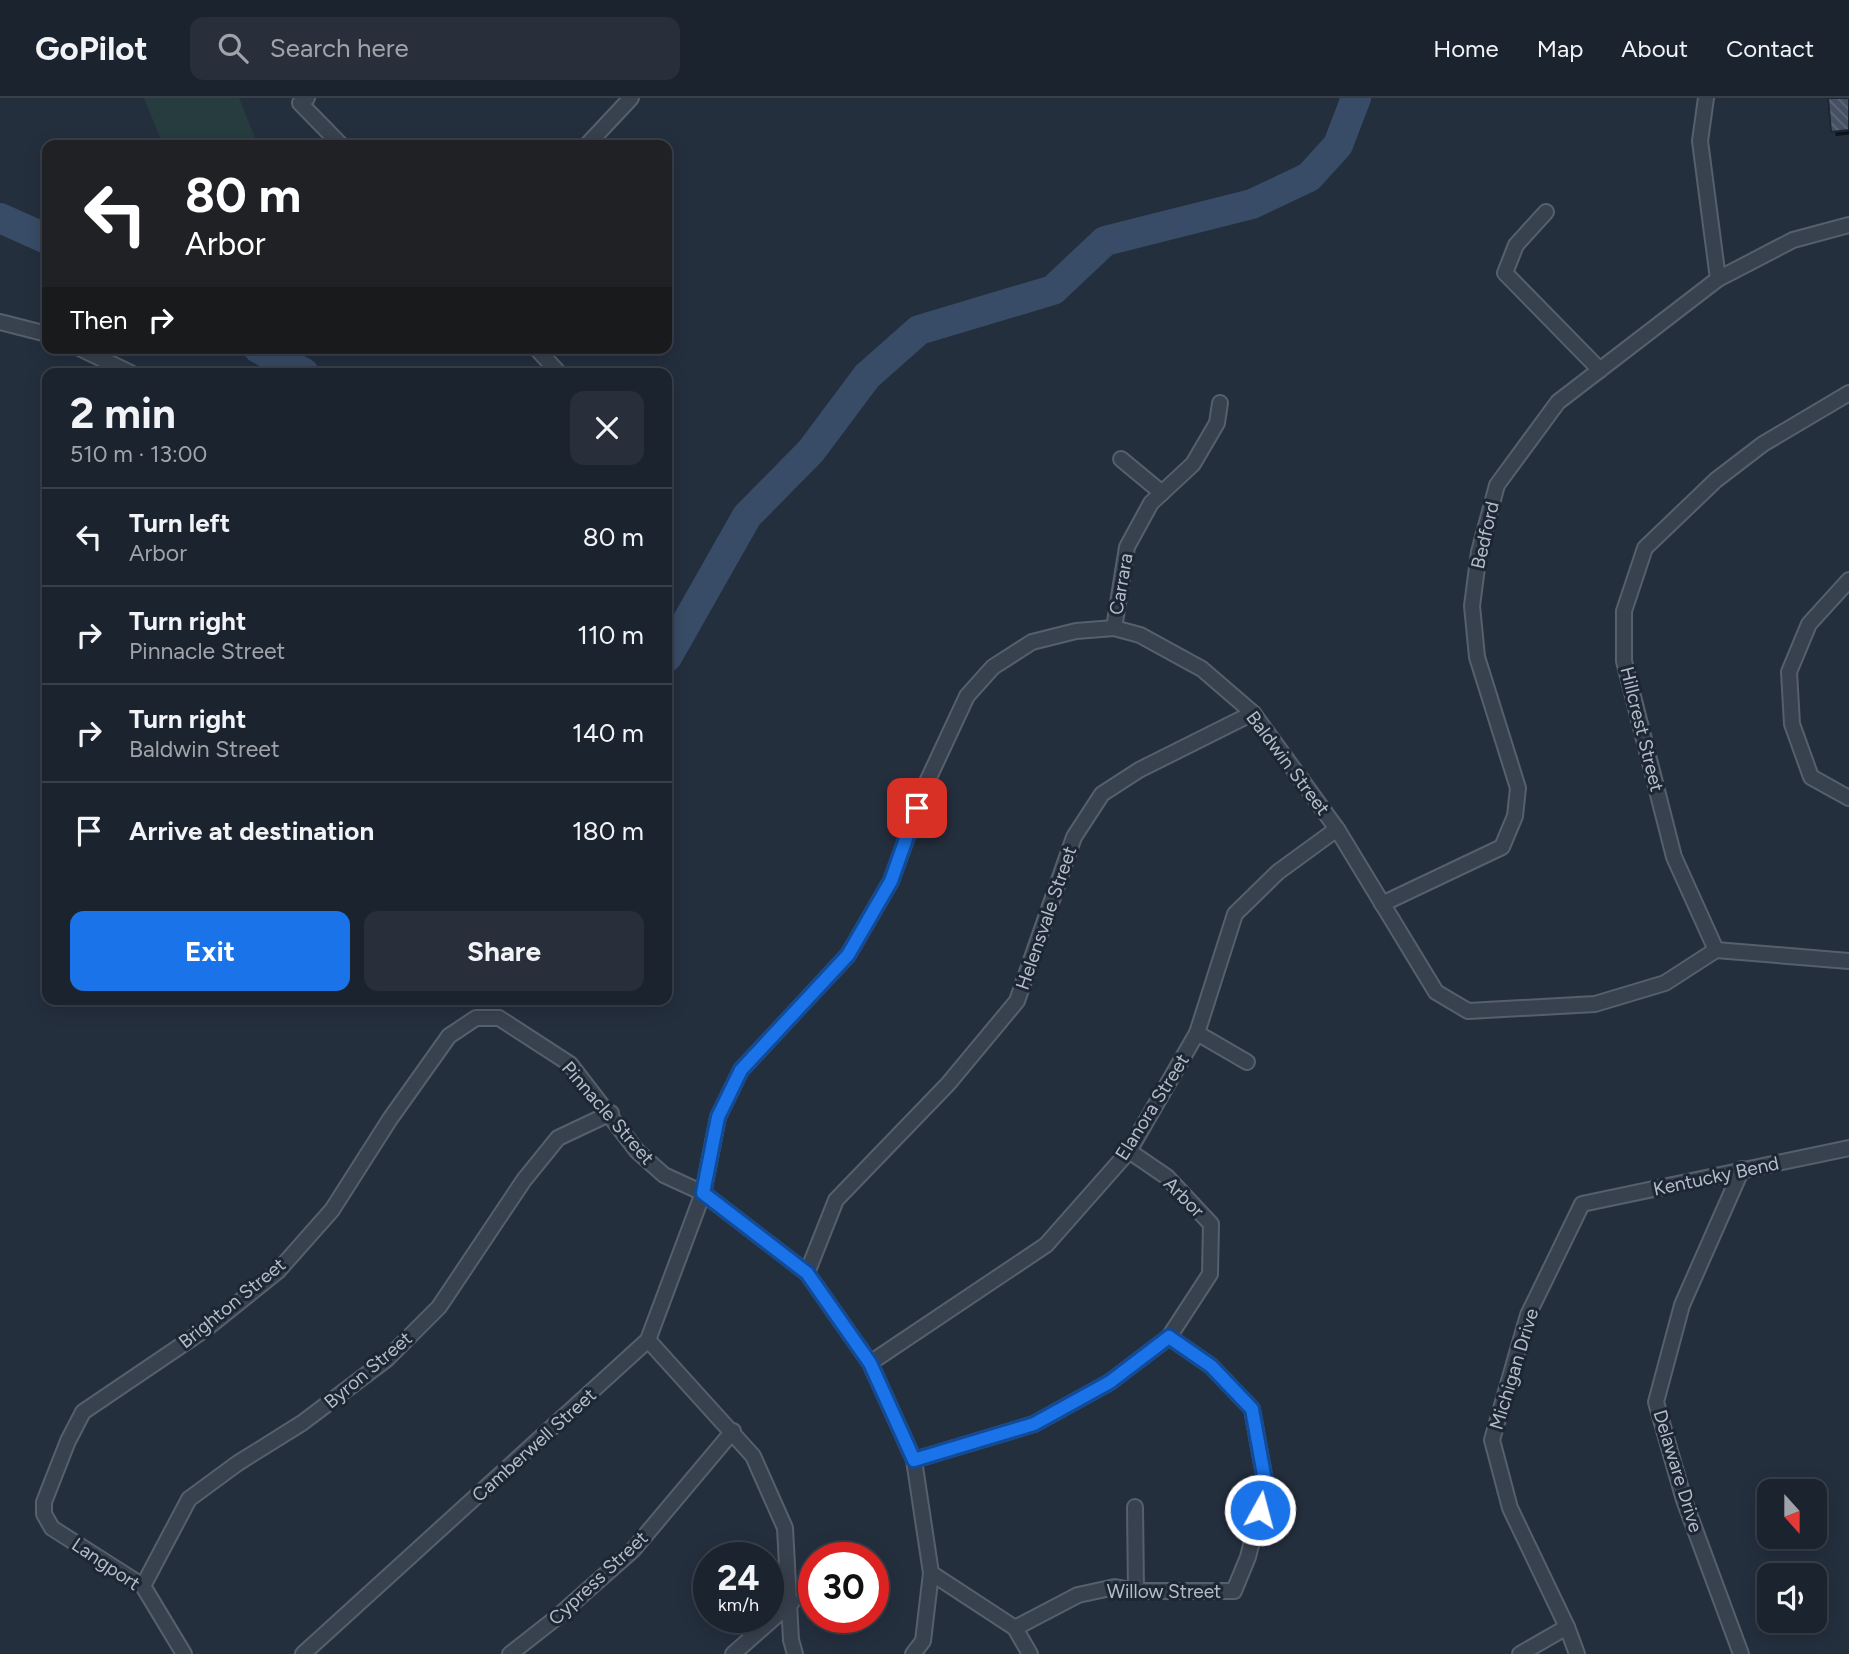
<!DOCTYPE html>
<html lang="en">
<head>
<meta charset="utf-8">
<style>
  body { margin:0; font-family:Figtree,sans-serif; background:#282f3a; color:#f1f3f6; height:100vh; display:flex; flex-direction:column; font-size:26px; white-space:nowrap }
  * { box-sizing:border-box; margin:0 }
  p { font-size:23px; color:#a0a4aa }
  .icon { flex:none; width:38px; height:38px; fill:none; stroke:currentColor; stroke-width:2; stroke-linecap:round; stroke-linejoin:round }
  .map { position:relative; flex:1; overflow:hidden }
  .panel { position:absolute; left:42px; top:270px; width:630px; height:637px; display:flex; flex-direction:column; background:#1b232e; border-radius:14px; box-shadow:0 4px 18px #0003,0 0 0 2px #39404a }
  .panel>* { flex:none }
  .hud { position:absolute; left:42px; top:42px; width:630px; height:214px; border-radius:14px; box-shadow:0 4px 18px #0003,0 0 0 2px #39404a; background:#202124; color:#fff; overflow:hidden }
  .needle { width:46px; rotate:159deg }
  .controls { position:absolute; left:1757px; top:1381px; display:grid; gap:14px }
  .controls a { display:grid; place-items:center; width:70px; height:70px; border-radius:14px; background:#1b232e; box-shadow:0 4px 18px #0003,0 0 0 2px #39404a; font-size:35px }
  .speed { position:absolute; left:693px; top:1444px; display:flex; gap:14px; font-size:35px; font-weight:700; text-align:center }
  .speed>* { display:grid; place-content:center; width:91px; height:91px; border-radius:50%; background:#1b232e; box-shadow:0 4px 18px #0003,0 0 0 2px #39404a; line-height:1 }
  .speed small { font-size:18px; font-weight:400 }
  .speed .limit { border:10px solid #d22; background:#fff; color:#111 }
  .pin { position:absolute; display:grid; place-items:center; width:60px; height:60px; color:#fff; margin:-30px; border-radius:14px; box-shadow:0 4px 10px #0006 }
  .me { position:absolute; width:77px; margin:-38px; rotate:7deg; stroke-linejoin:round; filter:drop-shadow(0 0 5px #0008) }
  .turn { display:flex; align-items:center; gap:24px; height:147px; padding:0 28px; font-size:32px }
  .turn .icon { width:91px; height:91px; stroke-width:2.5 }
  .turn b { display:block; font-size:49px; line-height:60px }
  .then { display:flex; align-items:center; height:66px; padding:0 28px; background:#0003; gap:14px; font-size:26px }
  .round { display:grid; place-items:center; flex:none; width:74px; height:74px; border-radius:14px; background:#282f3a }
  .head { display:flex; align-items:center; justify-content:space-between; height:119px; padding:0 28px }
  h1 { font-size:42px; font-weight:700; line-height:52px }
  .cta { display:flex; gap:14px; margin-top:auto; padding:14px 28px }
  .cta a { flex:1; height:80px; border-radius:14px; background:#1a73e8; color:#fff; font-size:28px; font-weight:700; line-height:80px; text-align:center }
  .cta a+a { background:#282f3a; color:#f1f3f6 }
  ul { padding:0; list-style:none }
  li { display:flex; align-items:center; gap:21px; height:98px; padding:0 28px; border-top:2px solid #39404a }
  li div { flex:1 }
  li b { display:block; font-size:26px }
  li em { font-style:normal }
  header { display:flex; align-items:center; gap:42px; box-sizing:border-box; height:98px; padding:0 35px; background:#1b232e; border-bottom:2px solid #39404a }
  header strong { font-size:33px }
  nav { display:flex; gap:38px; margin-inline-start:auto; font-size:24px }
  .search { width:490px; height:63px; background:#282f3a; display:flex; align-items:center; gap:18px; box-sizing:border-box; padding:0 24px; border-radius:14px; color:#a0a4aa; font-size:26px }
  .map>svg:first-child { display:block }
  .green { fill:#263c3f }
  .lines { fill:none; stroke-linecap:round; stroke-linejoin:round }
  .river { stroke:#394c67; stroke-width:30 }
  .building { fill:url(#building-back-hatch); stroke:#1f2835; stroke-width:2; filter:url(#shadow) }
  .street-casing { stroke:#565f6c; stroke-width:18 }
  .street { stroke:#38414e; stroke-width:14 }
  .route-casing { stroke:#114b97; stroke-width:18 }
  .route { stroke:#1a73e8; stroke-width:12 }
  .labels { text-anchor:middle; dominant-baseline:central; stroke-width:6; stroke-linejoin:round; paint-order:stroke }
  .street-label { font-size:19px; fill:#b4bcc9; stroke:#1d2633 }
</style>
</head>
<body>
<header>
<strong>GoPilot</strong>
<div class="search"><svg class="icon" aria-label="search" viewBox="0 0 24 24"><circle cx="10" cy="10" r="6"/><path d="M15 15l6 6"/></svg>Search here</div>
<nav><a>Home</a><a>Map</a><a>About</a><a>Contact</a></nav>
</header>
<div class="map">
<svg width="1849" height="1556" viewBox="0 0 1849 1556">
  <defs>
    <pattern id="building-back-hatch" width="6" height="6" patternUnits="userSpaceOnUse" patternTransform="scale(1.75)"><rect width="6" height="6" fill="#455162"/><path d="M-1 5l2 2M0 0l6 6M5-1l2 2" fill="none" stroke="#5d6877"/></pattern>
    <filter id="shadow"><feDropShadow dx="5.5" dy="3" stdDeviation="0" flood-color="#0009"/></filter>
  </defs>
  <rect width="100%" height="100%" fill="#242f3e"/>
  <!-- green -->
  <path class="green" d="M 144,0 L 239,0 L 258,47 L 163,47 Z"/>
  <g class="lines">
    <!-- river -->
    <g class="river">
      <path d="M 0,120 L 47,141"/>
      <path d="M 258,250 L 304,275"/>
      <path d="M 667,559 L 747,418 L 811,353 L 867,278 L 919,232 L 1053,192 L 1105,143 L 1252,106 L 1309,79 L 1338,47 L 1356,0"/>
    </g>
  </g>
  <!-- building -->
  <path class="building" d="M 1828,0 L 1849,0 L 1849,32 L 1831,34 Z"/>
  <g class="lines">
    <defs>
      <g id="street">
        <path d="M 307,0 L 300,5 L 341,47"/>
        <path d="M 1706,0 L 1700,43 L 1718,181"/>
        <path d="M 587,47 L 631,0"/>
        <path d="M 1546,114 L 1516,147 L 1505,175 L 1600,272"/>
        <path d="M 0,224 L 47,236"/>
        <path d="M 79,250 L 131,275"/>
        <path d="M 536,250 L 559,275"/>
        <path d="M 1121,361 L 1162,395"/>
        <path d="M 1849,482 L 1809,526 L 1789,574 L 1792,626 L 1811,679 L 1849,700"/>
        <path d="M 1114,530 L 1127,449 L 1151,405 L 1193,366 L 1217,325 L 1220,305"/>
        <path d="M 1382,806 L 1502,749 L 1515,718 L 1518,690 L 1477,559 L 1472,508 L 1479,454 L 1497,387 L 1558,304 L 1718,181 L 1793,142 L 1849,127"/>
        <path d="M 1716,852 L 1674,759 L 1624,563 L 1624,513 L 1645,450 L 1716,382 L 1763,346 L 1849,295"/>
        <path d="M 1197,935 L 1247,964"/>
        <path d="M 807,1175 L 836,1102 L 948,986 L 1017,903 L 1074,739 L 1102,696 L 1139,672 L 1253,615"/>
        <path d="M 648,1242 L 753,1358 L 785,1430 L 791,1542 L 795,1556"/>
        <path d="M 870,1265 L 1046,1147 L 1129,1053 L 1197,935 L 1235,816 L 1278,774 L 1337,731"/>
        <path d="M 914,1362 L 1034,1326 L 1110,1284 L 1169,1239 L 1210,1176 L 1211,1126 L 1167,1079 L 1129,1053"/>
        <path d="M 1135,1409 L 1136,1493"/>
        <path d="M 931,1475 L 1015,1530 L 1030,1556"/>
        <path d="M 143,1488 L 189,1401 L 238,1365 L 302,1325 L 387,1261 L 439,1209 L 524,1082 L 558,1040 L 611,1015"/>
        <path d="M 1015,1530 L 1078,1497 L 1115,1489 L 1136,1493 L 1234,1493 L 1248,1459 L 1266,1388 L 1252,1311 L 1211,1268 L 1169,1239"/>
        <path d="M 184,1556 L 143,1488 L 52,1430 L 44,1416 L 44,1404 L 68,1343 L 83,1314 L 207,1230 L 278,1173 L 332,1112 L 390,1021 L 449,938 L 476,920 L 499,920 L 570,966 L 637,1053 L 664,1077 L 703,1095 L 807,1175 L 870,1265 L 914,1362 L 931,1475 L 923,1543 L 913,1556"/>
        <path d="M 303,1556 L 648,1242 L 703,1095 L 718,1019 L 741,972 L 848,857 L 891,783 L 926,686 L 967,598 L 993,569 L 1032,544 L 1076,533 L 1114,530 L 1140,537 L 1202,571 L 1253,615 L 1337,731 L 1436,894 L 1468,913 L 1595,906 L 1665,885 L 1716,852 L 1849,863"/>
        <path d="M 510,1556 L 556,1520 L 633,1452 L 733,1333"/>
        <path d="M 733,1556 L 792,1504"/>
        <path d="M 1520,1556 L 1567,1529"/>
        <path d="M 1577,1556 L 1567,1529 L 1510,1410 L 1492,1342 L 1528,1217 L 1582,1106 L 1849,1050"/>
        <path d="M 1741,1556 L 1684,1402 L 1656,1304 L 1682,1207 L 1742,1071"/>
      </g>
    </defs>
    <!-- street casing -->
    <use href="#street" class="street-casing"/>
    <!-- street -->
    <use href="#street" class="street"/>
  </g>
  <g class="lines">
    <defs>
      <path id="route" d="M 917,710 L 891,783 L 848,857 L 741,972 L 718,1019 L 703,1095 L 807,1175 L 870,1265 L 914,1362 L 1034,1326 L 1110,1284 L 1169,1239 L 1211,1268 L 1252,1311 L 1266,1388 L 1260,1412"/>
    </defs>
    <!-- route casing -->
    <use href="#route" class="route-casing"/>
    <!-- route -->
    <use href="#route" class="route"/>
  </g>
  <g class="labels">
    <!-- street labels -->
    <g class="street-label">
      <text transform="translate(1485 437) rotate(-77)">Bedford</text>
      <text transform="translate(1121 486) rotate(-80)">Carrara</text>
      <text transform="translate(1642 631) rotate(76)">Hillcrest Street</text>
      <text transform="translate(1288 665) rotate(53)">Baldwin Street</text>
      <text transform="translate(1046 820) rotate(-71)">Helensvale Street</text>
      <text transform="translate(1152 1009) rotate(-58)">Elanora Street</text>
      <text transform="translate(608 1015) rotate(49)">Pinnacle Street</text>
      <text transform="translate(1716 1078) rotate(-12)">Kentucky Bend</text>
      <text transform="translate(1184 1099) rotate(45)">Arbor</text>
      <text transform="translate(232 1205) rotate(-39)">Brighton Street</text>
      <text transform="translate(1514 1271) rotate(-73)">Michigan Drive</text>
      <text transform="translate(368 1272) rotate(-40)">Byron Street</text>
      <text transform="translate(534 1347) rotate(-42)">Camberwell Street</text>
      <text transform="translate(1678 1373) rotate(73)">Delaware Drive</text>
      <text transform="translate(106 1466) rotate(34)">Langport</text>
      <text transform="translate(598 1480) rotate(-43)">Cypress Street</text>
      <text x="1164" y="1493">Willow Street</text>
    </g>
  </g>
</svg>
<div class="controls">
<a><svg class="needle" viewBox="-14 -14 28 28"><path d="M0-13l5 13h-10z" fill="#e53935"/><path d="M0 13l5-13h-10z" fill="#a0a4aa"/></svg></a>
<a><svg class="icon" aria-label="sound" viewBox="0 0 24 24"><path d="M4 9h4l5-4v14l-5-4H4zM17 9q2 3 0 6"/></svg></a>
</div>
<div class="speed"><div>24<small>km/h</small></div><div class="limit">30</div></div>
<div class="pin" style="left:917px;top:710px;background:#d93025"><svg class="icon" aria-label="arrive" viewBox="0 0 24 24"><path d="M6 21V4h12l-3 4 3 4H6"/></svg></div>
<svg class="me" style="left:1260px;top:1412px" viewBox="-20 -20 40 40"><circle r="17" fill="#1a73e8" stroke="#fff" stroke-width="3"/><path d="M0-11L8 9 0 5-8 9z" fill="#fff"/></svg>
<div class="hud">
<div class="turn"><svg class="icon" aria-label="left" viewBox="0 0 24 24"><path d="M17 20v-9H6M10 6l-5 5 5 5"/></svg><div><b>80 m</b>Arbor</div></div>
<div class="then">Then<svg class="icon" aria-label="right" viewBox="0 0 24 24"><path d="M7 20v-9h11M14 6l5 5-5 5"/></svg></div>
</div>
<section class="panel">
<div class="head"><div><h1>2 min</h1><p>510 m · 13:00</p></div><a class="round"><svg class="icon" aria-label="close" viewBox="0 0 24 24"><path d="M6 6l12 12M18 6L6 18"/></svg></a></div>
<ul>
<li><svg class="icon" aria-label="left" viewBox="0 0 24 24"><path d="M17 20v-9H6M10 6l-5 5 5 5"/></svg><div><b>Turn left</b><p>Arbor</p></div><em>80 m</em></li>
<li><svg class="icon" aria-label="right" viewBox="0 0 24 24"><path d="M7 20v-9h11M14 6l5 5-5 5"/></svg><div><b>Turn right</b><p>Pinnacle Street</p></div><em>110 m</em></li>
<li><svg class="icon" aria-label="right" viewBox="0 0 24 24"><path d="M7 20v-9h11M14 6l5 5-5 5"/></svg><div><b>Turn right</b><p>Baldwin Street</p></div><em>140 m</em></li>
<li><svg class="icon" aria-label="arrive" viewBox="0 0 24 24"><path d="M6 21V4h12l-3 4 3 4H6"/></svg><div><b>Arrive at destination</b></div><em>180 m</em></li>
</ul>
<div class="cta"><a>Exit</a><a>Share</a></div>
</section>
</div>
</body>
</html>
